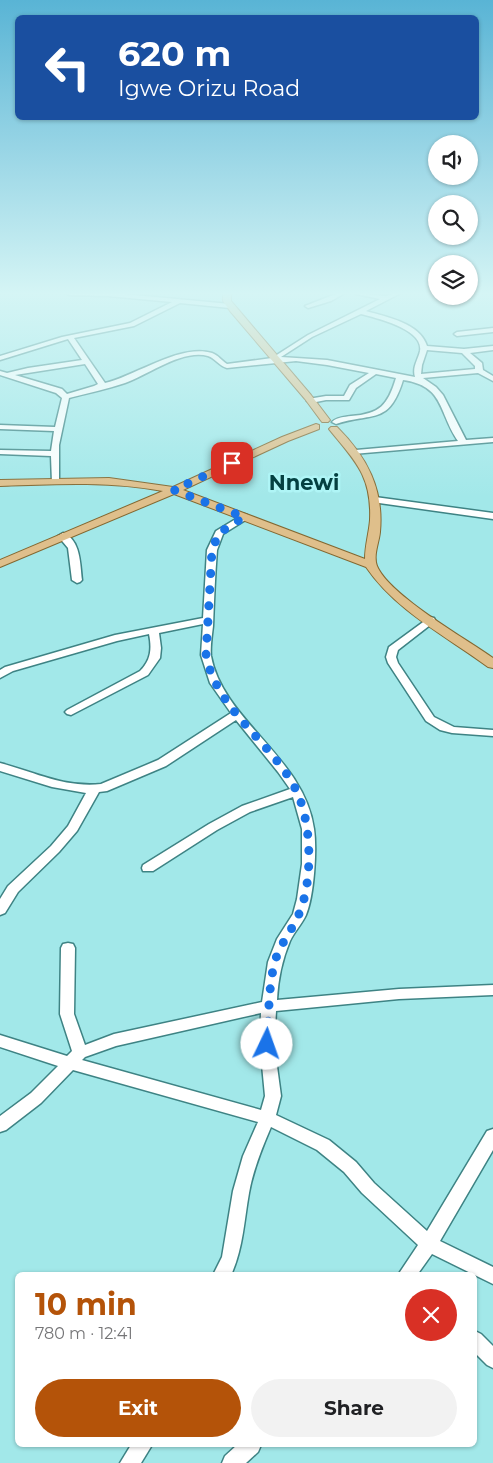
<!DOCTYPE html>
<html lang="en">
<head>
<meta charset="utf-8">
<style>
  body { margin:0; font-family:Montserrat,sans-serif; background:#f2f2f2; color:#202124; height:100vh; display:flex; flex-direction:column; font-size:19px; white-space:nowrap }
  * { box-sizing:border-box; margin:0 }
  p { font-size:16px; color:#757577 }
  .icon { flex:none; width:28px; height:28px; fill:none; stroke:currentColor; stroke-width:2; stroke-linecap:round; stroke-linejoin:round }
  .map { position:relative; flex:1; overflow:hidden }
  .drawer { position:absolute; left:15px; top:1272px; width:462px; height:175px; display:flex; flex-direction:column; background:#fff; border-radius:8px; box-shadow:0 1px 4px #0004 }
  .drawer>* { flex:none }
  .guide { position:absolute; left:15px; top:15px; width:464px; height:105px; border-radius:8px; box-shadow:0 1px 4px #0004; background:#1a4fa0; color:#fff; overflow:hidden }
  .tools { position:absolute; left:428px; top:135px; display:grid; gap:10px }
  .tools a { display:grid; place-items:center; width:50px; height:50px; border-radius:50%; background:#fff; box-shadow:0 1px 4px #0004; font-size:25px }
  .pin { position:absolute; display:grid; place-items:center; width:42px; height:42px; color:#fff; margin:-21px; border-radius:10px; box-shadow:0 2px 8px #0006 }
  .me { position:absolute; width:55px; margin:-28px; rotate:3deg; stroke-linejoin:round; filter:drop-shadow(0 0 4px #0008) }
  .turn { display:flex; align-items:center; gap:18px; height:105px; padding:0 20px; font-size:22px }
  .turn .icon { width:65px; height:65px; stroke-width:2.5 }
  .turn b { display:block; font-size:35px; line-height:42px }
  .round { display:grid; place-items:center; flex:none; width:52px; height:52px; border-radius:26px; background:#f2f2f2 }
  .summary { display:flex; align-items:center; justify-content:space-between; height:85px; padding:0 20px }
  h1 { font-size:30px; font-weight:700; line-height:38px; color:#b45309 }
  .action { display:flex; gap:10px; margin-top:auto; padding:10px 20px }
  .action a { flex:1; height:58px; border-radius:30px; background:#b45309; color:#fff; font-size:20px; font-weight:700; line-height:58px; text-align:center }
  .action a+a { background:#f2f2f2; color:#202124 }
  .map>svg:first-child { display:block }
  .lines { fill:none; stroke-linecap:round; stroke-linejoin:round }
  .minor-casing { stroke:#3e8384; stroke-width:3 }
  .major-casing { stroke:#836831; stroke-width:2 }
  .minor { fill:#fff; fill-rule:evenodd }
  .major { fill:#dfbf8b; fill-rule:evenodd }
  .route { stroke:#1a73e8; stroke-width:9; stroke-dasharray:0 16.2 }
  .labels { text-anchor:middle; dominant-baseline:central; stroke-width:5; stroke-linejoin:round; paint-order:stroke }
  .far-town-label { font-size:21px; font-weight:bold; fill:#044041; stroke:#aff5f6 }
</style>
</head>
<body>
<div class="map">
<svg width="493" height="1463" viewBox="0 0 493 1463">
  <rect width="100%" height="100%" fill="#a2e8e9"/>
  <g class="lines">
    <defs>
      <g id="minor">
        <path d="M 66,293 L 113,293 L 230,304 L 233,306 L 230,308 L 180,303 L 134,326 L 74,338 L 105,383 C 135,376 181,343 212,353 C 218,355 222,361 227,364 L 272,358 L 308,335 L 380,299 L 356,294 L 355,293 L 386,296 L 394,293 L 401,293 L 366,311 C 387,317 420,323 427,346 L 464,349 L 493,346 L 493,350 L 470,353 L 482,363 L 483,370 L 493,376 L 493,381 L 478,373 L 423,378 L 436,387 L 443,395 L 466,440 L 493,438 L 493,442 L 353,454 L 352,452 L 356,450 L 458,441 C 438,412 445,386 403,380 C 389,426 372,412 336,424 L 332,422 C 337,417 344,417 351,416 C 380,414 388,405 396,378 L 376,374 L 356,388 L 349,400 L 326,400 L 311,403 L 307,401 L 308,399 L 326,396 L 344,396 L 350,385 L 369,373 L 327,365 L 296,361 L 227,368 C 219,366 215,358 208,356 C 182,349 148,375 125,383 C 107,389 88,393 69,398 L 59,445 L 59,481 L 58,483 L 52,483 L 51,456 L 0,454 L 0,450 L 51,451 L 54,431 L 0,429 L 0,425 L 55,427 L 62,398 L 56,393 L 0,375 L 0,371 L 7,373 L 28,368 L 82,360 L 68,339 L 0,360 L 0,356 L 62,337 L 130,323 L 172,302 L 108,296 L 69,295 ZM 361,314 C 376,318 424,329 420,351 C 418,360 412,367 415,377 L 327,360 L 281,357 L 312,337 ZM 427,350 L 462,353 L 475,366 L 475,369 L 421,374 L 422,365 ZM 85,364 L 98,384 L 94,386 L 67,394 L 62,389 L 15,375 Z"/>
        <path d="M 338,293 L 345,293 L 331,301 L 308,308 L 305,306 Z"/>
        <path d="M 493,328 L 493,332 L 457,336 L 454,334 L 457,332 Z"/>
        <path d="M 375,497 L 493,513 L 493,519 L 372,502 L 371,500 Z"/>
        <path d="M 244,514 L 247,515 L 247,519 L 223,534 L 217,550 C 215,575 214,600 213,626 C 212,635 210,647 211,656 C 223,721 304,757 314,829 C 317,850 314,896 306,915 C 302,924 294,932 290,941 C 282,960 278,980 277,1000 L 399,989 L 493,985 L 493,995 L 399,999 L 276,1011 L 274,1044 L 281,1096 L 276,1115 L 329,1140 L 356,1162 L 374,1183 L 427,1231 L 487,1131 L 493,1129 L 493,1150 L 440,1241 L 493,1267 L 493,1284 L 432,1254 L 417,1275 L 398,1275 L 418,1245 L 362,1193 L 344,1172 L 317,1150 L 271,1127 C 262,1148 253,1170 249,1193 C 244,1221 243,1249 231,1275 L 213,1275 L 222,1257 L 233,1191 L 243,1156 L 258,1122 L 73,1070 L 41,1103 L 6,1130 L 0,1132 L 0,1116 L 31,1093 L 58,1066 L 0,1047 L 0,1035 L 67,1056 L 72,1051 L 60,1014 L 61,948 L 63,944 L 68,943 L 73,944 L 75,948 L 74,1014 L 85,1045 L 114,1034 L 262,1002 L 268,962 L 277,939 L 293,914 L 297,899 L 302,864 L 302,829 L 293,797 L 250,812 L 217,830 L 153,871 L 143,871 L 142,868 L 143,865 L 209,824 L 242,806 L 290,789 L 278,772 L 236,720 L 166,766 L 107,791 L 99,792 L 77,831 L 59,852 L 18,892 L 5,913 L 0,915 L 0,899 L 8,886 L 51,846 L 68,826 L 86,793 L 52,787 L 0,771 L 0,763 C 34,772 65,788 101,784 L 158,760 L 231,713 L 210,683 L 201,655 L 203,624 L 159,633 L 161,648 L 160,658 L 148,675 L 71,715 L 67,714 L 65,712 L 67,710 L 140,671 C 151,660 152,649 149,634 L 117,641 L 13,671 L 0,678 L 0,670 L 5,667 L 115,635 L 203,618 L 207,550 L 216,531 ZM 261,1013 L 260,1044 L 265,1096 L 261,1110 L 82,1060 L 85,1057 L 116,1046 Z"/>
        <path d="M 63,533 C 81,540 80,564 82,580 L 80,582 L 77,583 L 72,580 L 68,548 L 58,536 Z"/>
        <path d="M 430,617 L 434,618 L 435,620 L 434,622 L 398,650 L 396,657 L 398,663 L 434,717 L 454,727 L 493,730 L 493,736 L 452,733 L 440,730 L 426,721 L 388,663 L 386,657 L 389,647 Z"/>
        <path d="M 475,1331 L 481,1334 L 493,1346 L 493,1368 L 487,1365 L 475,1353 Z"/>
        <path d="M 131,1445 L 152,1445 L 141,1463 L 120,1463 Z"/>
        <path d="M 237,1445 L 261,1445 L 258,1452 L 246,1463 L 222,1463 L 225,1456 Z"/>
      </g>
      <g id="major">
        <path d="M 223,293 L 231,293 L 231,301 L 311,395 L 330,420 L 328,422 L 322,422 L 305,399 L 230,311 L 223,301 Z"/>
        <path d="M 316,424 L 319,425 L 319,429 L 288,441 L 183,490 L 365,559 C 365,545 369,533 370,520 C 372,475 354,460 329,429 L 331,427 L 337,427 C 367,457 384,489 380,532 C 379,543 373,555 377,566 C 389,595 465,638 493,658 L 493,668 L 488,667 C 446,636 396,611 366,567 L 174,494 L 0,567 L 0,560 L 163,491 C 109,481 54,484 0,486 L 0,480 L 109,478 L 173,487 L 282,437 Z"/>
      </g>
    </defs>
    <!-- minor casing -->
    <use href="#minor" class="minor-casing"/>
    <!-- major casing -->
    <use href="#major" class="major-casing"/>
    <!-- minor -->
    <use href="#minor" class="minor"/>
    <!-- major -->
    <use href="#major" class="major"/>
  </g>
  <!-- sky -->
  <linearGradient id="sky" x2="0" y2="1"><stop stop-color="#59b4d5"/><stop offset="0.59" stop-color="#d5f5f5"/><stop offset="1" stop-color="#d5f5f5" stop-opacity="0"/></linearGradient>
  <rect width="493" height="497" fill="url(#sky)"/>
  <g class="lines">
    <!-- route -->
    <path class="route" d="M 232,463 L 174,490 L 244,517 L 219,533 L 212,550 L 206,655 C 217,712 273,742 297,792 C 312,825 313,881 299,914 C 292,931 281,942 275,961 C 268,988 269,1017 267,1044"/>
  </g>
  <g class="labels">
    <!-- far-town labels -->
    <g class="far-town-label">
      <text x="304" y="482">Nnewi</text>
    </g>
  </g>
</svg>
<div class="tools">
<a><svg class="icon" aria-label="sound" viewBox="0 0 24 24"><path d="M4 9h4l5-4v14l-5-4H4zM17 9q2 3 0 6"/></svg></a>
<a><svg class="icon" aria-label="search" viewBox="0 0 24 24"><circle cx="10" cy="10" r="6"/><path d="M15 15l6 6"/></svg></a>
<a><svg class="icon" aria-label="layers" viewBox="0 0 24 24"><path d="M12 4l9 5-9 5-9-5zM3 14l9 5 9-5"/></svg></a>
</div>
<div class="pin" style="left:232px;top:463px;background:#d93025"><svg class="icon" aria-label="arrive" viewBox="0 0 24 24"><path d="M6 21V4h12l-3 4 3 4H6"/></svg></div>
<svg class="me" style="left:267px;top:1044px" viewBox="-20 -20 40 40"><circle r="19" fill="#fff"/><path d="M0-13L10 11 0 6-10 11z" fill="#1a73e8"/></svg>
<div class="guide">
<div class="turn"><svg class="icon" aria-label="left" viewBox="0 0 24 24"><path d="M17 20v-9H6M10 6l-5 5 5 5"/></svg><div><b>620 m</b>Igwe Orizu Road</div></div>
</div>
<section class="drawer">
<div class="summary"><div><h1>10 min</h1><p>780 m · 12:41</p></div><a class="round" style="background:#d93025;color:#fff"><svg class="icon" aria-label="close" viewBox="0 0 24 24"><path d="M6 6l12 12M18 6L6 18"/></svg></a></div>
<div class="action"><a>Exit</a><a>Share</a></div>
</section>
</div>
</body>
</html>
